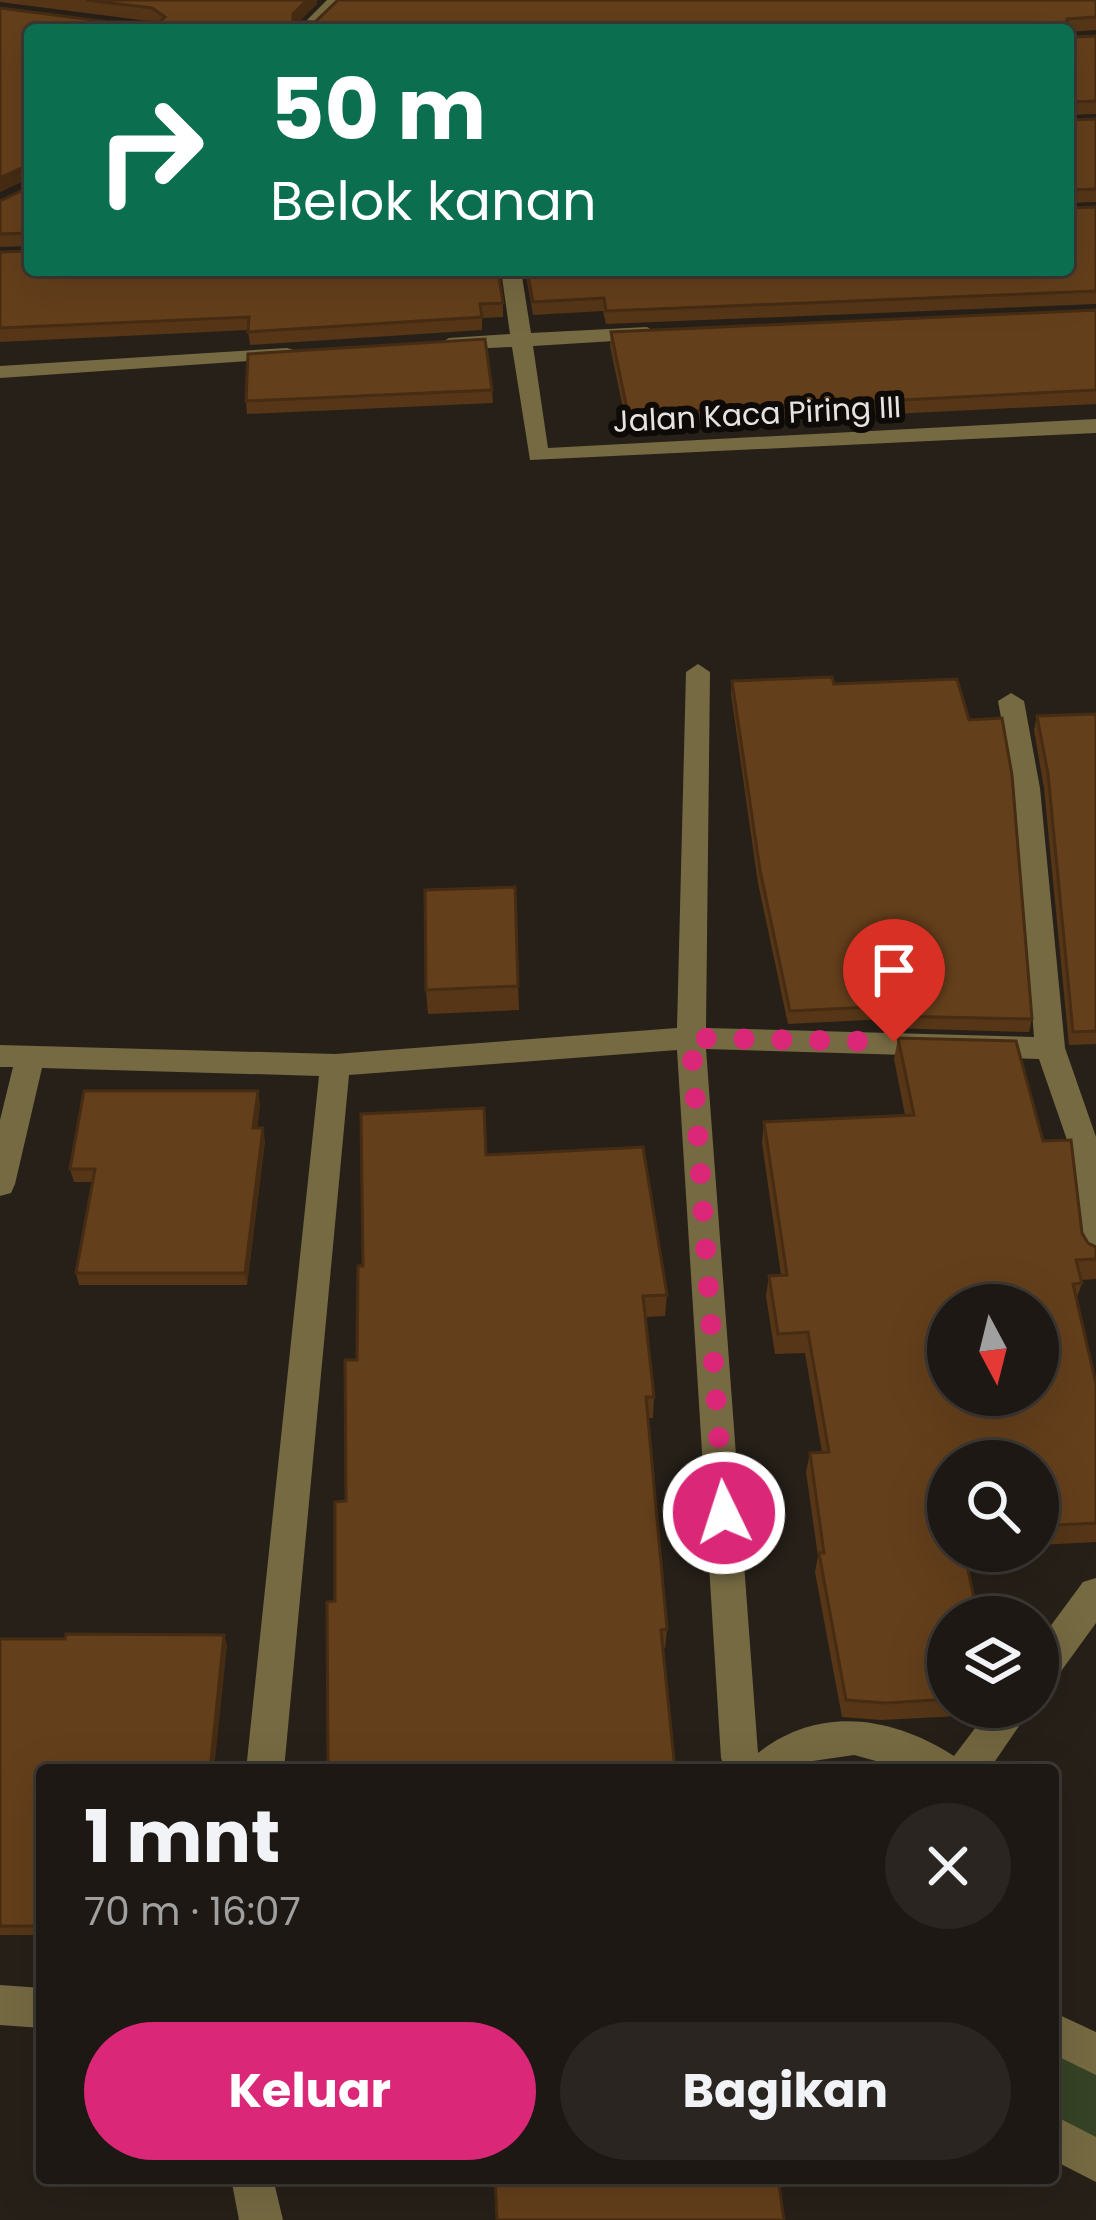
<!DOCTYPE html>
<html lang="id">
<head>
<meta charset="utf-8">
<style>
  body { margin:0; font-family:Poppins,sans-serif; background:#2a2521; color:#f1f3f6; height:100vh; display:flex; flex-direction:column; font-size:45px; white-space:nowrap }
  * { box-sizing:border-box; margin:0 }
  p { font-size:39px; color:#a0a0a0 }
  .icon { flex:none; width:66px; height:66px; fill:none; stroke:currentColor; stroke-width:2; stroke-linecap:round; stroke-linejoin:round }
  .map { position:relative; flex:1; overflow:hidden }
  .panel { position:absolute; left:36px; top:1764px; width:1023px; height:420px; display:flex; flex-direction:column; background:#1d1813; border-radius:12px; box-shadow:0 12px 48px #0002,0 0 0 3px #3b3733 }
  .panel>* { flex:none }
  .guide { position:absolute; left:24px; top:24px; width:1050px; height:252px; border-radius:12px; box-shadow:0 12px 48px #0002,0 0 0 3px #3b3733; background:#0b6e4f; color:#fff; overflow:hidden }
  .needle { width:78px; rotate:173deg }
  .tools { position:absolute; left:927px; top:1284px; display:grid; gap:24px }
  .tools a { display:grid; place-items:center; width:132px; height:132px; border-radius:50%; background:#1d1813; box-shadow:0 12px 48px #0002,0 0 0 3px #3b3733; font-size:60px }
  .pin { position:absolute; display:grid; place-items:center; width:102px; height:102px; color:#fff; margin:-123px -51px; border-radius:50% 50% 50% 0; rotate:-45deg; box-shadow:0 0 12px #0007 }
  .pin .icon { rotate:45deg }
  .me { position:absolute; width:132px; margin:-66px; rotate:356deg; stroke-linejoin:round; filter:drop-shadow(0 0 9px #0008) }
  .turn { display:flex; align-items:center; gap:42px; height:252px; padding:0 48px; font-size:54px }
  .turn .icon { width:156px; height:156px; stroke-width:2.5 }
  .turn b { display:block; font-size:84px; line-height:102px }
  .round { display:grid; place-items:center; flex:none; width:126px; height:126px; border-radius:63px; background:#2a2521 }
  .summary { display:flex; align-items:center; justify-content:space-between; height:204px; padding:0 48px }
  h1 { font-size:72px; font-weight:700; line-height:90px }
  .button { display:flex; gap:24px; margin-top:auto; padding:24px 48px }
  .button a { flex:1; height:138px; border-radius:72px; background:#db2777; color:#fff; font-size:48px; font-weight:700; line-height:138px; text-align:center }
  .button a+a { background:#2a2521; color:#f1f3f6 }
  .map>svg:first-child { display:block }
  .green { fill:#364326 }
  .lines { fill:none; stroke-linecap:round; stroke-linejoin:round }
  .minor { fill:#766a42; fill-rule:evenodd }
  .wall { fill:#563617 }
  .shaded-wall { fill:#462c13 }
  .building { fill:#643f1b; stroke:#462c13; stroke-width:3; fill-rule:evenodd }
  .route { stroke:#db2777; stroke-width:21; stroke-dasharray:0 37.8 }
  .labels { text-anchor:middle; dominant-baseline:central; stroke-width:12; stroke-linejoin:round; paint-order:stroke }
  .far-street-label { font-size:30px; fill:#e8e3df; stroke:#0d0a07 }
</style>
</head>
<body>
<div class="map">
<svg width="1096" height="2220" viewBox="0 0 1096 2220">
  <rect width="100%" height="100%" fill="#272019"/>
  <!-- green -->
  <path class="green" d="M 1053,2032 L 1096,2054 L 1096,2161 L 1053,2136 Z"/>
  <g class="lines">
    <!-- minor -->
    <g class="minor">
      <path d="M 327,0 L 345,0 L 316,30 L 297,30 Z"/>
      <path d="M 501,270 L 521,270 L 531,333 L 647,327 L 657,333 L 647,339 L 533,346 L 548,448 L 1096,419 L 1096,433 L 530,460 L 512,347 L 449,350 L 439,344 L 449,338 L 510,334 Z"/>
      <path d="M 287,348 L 294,350 L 294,358 L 0,378 L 0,366 Z"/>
      <path d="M 698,664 L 710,672 L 706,1028 L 1034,1037 L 1014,788 L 998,701 L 1011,693 L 1024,701 L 1040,788 L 1065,1048 L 1096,1137 L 1096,1266 L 1085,1262 L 1080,1253 L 1066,1137 L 1039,1059 L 706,1049 L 758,1753 C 819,1705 892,1716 954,1756 L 991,1707 L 1032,1707 L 989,1770 L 909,1770 L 854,1755 L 813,1761 L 796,1770 L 726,1770 L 721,1758 L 677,1050 L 349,1075 L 284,1770 L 246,1770 L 319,1076 L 42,1068 L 15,1184 L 11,1193 L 0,1196 L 0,1120 L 13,1067 L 0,1067 L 0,1045 L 335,1054 L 677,1028 L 686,672 Z"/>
      <path d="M 1096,1578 L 1096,1623 L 1051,1685 L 1038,1690 L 1038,1643 L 1083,1582 Z"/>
      <path d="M 0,1985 L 42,1988 L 42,2028 L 0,2025 Z"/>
      <path d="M 1053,2012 L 1096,2032 L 1096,2075 L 1053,2054 Z"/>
      <path d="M 1053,2115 L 1096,2137 L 1096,2182 L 1053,2160 Z"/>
      <path d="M 231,2178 L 273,2178 L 283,2220 L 239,2220 Z"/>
    </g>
  </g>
  <!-- wall -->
  <g class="wall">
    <path d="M 0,0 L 317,0 L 317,4 L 299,21 L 315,22 L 1096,0 L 1096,30 L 1068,32 L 1068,30 L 30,30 L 30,180 L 28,179 L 0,192 L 0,8 L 109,22 L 156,22 L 0,2 Z"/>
    <path d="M 1068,35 L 1070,37 L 1096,36 L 1096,114 L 1068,115 Z"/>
    <path d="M 1096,119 L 1096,202 L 1068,203 L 1068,120 Z"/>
    <path d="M 29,187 L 30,246 L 0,247 L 0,201 Z"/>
    <path d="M 1096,207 L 1096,304 L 606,324 L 603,311 L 533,315 L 525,270 L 1068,270 Z"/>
    <path d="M 0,252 L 503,303 L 503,317 L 482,318 L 482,330 L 250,345 L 248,330 L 0,342 Z"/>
    <path d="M 1096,310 L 1096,404 L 627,427 L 610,346 L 611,332 Z"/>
    <path d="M 492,390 L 493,403 L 247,414 L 246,401 Z"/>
    <path d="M 732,681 L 1032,1019 L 1029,1032 L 888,1028 L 886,1019 L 788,1024 L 758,883 L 731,694 Z"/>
    <path d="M 1096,714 L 1096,1044 L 1069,1045 L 1044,788 L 1034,730 L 1037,716 Z"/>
    <path d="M 518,986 L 519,1010 L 428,1014 L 426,990 Z"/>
    <path d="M 898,1038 L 1043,1141 L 1082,1233 L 1088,1243 L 1096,1247 L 1096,1279 L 1081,1280 L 1082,1283 L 1076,1300 L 1096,1384 L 1096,1542 L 1038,1545 L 1038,1461 L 948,1461 L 948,1707 L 985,1707 L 980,1715 L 881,1720 L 842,1717 L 815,1572 L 818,1556 L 806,1472 L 810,1453 L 822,1452 L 805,1353 L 775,1354 L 766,1296 L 769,1276 L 781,1275 L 762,1143 L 764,1122 L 905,1115 L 894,1059 Z"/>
    <path d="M 260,1104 L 257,1128 L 265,1141 L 247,1285 L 79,1285 L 76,1273 L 93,1182 L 74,1182 L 70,1169 Z"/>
    <path d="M 486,1155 L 667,1295 L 665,1316 L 645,1317 L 654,1397 L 653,1418 L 647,1418 L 667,1629 L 665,1648 L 335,1601 L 346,1501 L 363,1266 Z"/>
    <path d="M 224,1635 L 227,1646 L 42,1770 L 42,1935 L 0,1935 L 0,1639 Z"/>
  </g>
  <!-- shaded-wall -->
  <g class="shaded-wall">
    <path d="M 307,0 L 317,0 L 317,4 L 294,27 L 293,14 Z"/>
    <path d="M 26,166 L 28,179 L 0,192 L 0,178 Z"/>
    <path d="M 258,1091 L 260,1104 L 256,1141 L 253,1128 Z"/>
    <path d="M 263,1128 L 265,1141 L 247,1285 L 245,1273 Z"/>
    <path d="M 224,1635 L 227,1646 L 214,1770 L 210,1770 Z"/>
  </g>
  <!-- building -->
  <g class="building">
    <path d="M 86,0 L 307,0 L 293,14 L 293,21 L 315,22 L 338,0 L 1096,0 L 1096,17 L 1067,19 L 1066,30 L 30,30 L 30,169 L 26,166 L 0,178 L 0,8 L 109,22 L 160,22 L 165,17 L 152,8 Z"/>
    <path d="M 1068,35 L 1070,37 L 1096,36 L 1096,101 L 1068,102 Z"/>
    <path d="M 1096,119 L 1096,189 L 1068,190 L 1068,120 Z"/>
    <path d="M 30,183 L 30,233 L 0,234 L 0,201 L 29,187 Z"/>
    <path d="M 1096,207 L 1096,291 L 606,311 L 604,298 L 533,302 L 527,270 L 1068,270 L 1068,208 Z"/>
    <path d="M 30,251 L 30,270 L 498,270 L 503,303 L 480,304 L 482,317 L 248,332 L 249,317 L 0,328 L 0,252 Z"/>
    <path d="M 1096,310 L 1096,390 L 628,414 L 611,332 Z"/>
    <path d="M 485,339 L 492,390 L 246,401 L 248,354 Z"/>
    <path d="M 832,677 L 834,684 L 957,679 L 969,720 L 1002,718 L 1012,775 L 1032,1019 L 890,1016 L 889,1006 L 790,1011 L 760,870 L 732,681 Z"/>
    <path d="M 1096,714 L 1096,1031 L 1073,1032 L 1048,774 L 1037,716 Z"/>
    <path d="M 515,887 L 518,986 L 426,990 L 425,890 Z"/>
    <path d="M 898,1038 L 1016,1041 L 1043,1141 L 1071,1140 L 1082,1233 L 1088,1243 L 1096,1247 L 1096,1259 L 1076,1260 L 1082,1283 L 1073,1284 L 1096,1384 L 1096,1523 L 1038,1526 L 1038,1461 L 948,1461 L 948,1551 L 964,1551 L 978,1617 L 948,1617 L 948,1699 L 886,1703 L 846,1700 L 819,1553 L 824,1553 L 810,1453 L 829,1452 L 808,1332 L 778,1334 L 769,1276 L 787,1275 L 764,1122 L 914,1115 ZM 948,1305 L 1038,1305 L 1038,1395 L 948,1395 Z"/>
    <path d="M 84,1091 L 258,1091 L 253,1128 L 263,1128 L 245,1273 L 76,1273 L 95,1169 L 70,1169 Z"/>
    <path d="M 484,1108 L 486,1155 L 643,1147 L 667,1295 L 643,1296 L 654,1397 L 646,1397 L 667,1629 L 661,1630 L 675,1770 L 328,1770 L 327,1602 L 335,1601 L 335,1502 L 346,1501 L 345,1360 L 357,1360 L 358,1266 L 363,1266 L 361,1114 Z"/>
    <path d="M 66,1634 L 224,1635 L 210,1770 L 42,1770 L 42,1926 L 0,1926 L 0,1639 L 65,1639 Z"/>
    <path d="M 495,2178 L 778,2178 L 784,2220 L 497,2220 Z"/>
  </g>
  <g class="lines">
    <!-- route -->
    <path class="route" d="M 724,1513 L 691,1038 L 894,1042"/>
  </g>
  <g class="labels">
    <!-- far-street labels -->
    <g class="far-street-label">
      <text transform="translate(757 414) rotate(-3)">Jalan Kaca Piring III</text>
    </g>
  </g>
</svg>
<div class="tools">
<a><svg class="needle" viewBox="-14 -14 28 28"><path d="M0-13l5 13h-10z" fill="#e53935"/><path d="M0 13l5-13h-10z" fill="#a0a0a0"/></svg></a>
<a><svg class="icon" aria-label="search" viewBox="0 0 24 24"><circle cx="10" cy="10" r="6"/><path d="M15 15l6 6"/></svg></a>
<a><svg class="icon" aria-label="layers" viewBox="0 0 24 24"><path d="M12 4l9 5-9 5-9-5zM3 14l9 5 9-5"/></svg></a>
</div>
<div class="pin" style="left:894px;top:1042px;background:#d93025"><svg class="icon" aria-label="arrive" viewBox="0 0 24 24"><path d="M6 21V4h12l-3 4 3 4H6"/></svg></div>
<svg class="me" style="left:724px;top:1513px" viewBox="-20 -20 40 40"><circle r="17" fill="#db2777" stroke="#fff" stroke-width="3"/><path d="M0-11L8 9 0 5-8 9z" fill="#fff"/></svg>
<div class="guide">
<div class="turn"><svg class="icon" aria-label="right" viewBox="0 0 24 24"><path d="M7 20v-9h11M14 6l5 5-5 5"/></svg><div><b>50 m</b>Belok kanan</div></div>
</div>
<section class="panel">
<div class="summary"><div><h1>1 mnt</h1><p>70 m · 16:07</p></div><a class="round"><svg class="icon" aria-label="close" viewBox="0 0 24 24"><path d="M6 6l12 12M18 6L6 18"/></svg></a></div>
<div class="button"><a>Keluar</a><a>Bagikan</a></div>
</section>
</div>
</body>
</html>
